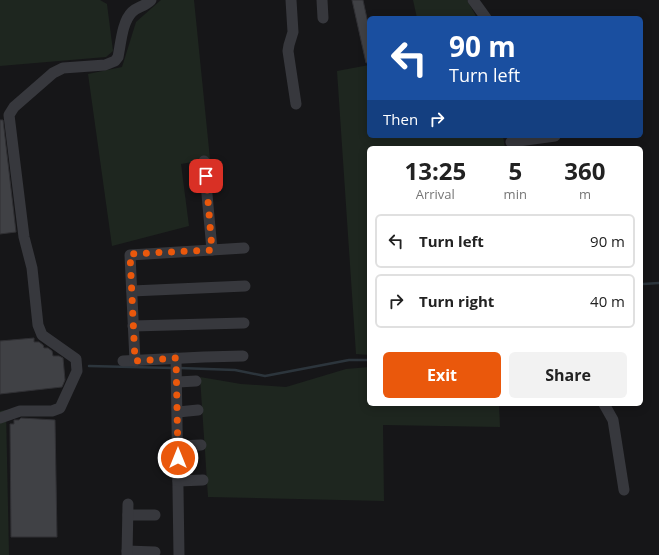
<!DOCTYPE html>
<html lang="en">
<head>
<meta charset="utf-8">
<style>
  body { margin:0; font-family:"Open Sans",sans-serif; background:#f2f2f2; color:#222; height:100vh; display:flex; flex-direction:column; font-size:15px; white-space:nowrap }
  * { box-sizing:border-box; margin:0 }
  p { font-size:13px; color:#767676 }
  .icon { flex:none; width:22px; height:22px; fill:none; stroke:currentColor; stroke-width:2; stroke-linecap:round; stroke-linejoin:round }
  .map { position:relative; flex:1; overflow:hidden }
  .drawer { position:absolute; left:367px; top:146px; width:276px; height:260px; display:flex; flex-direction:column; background:#fff; border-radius:6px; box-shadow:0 2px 10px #0003 }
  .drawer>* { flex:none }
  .banner { position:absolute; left:367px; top:16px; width:276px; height:122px; border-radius:6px; box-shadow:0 2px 10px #0003; background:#1a4fa0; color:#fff; overflow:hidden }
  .pin { position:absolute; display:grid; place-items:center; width:34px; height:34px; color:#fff; margin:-17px; border-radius:8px; box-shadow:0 2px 6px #0006 }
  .me { position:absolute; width:44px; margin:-22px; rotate:0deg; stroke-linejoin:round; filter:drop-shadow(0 0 3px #0008) }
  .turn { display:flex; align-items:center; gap:14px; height:84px; padding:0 16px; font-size:18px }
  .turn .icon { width:52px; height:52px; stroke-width:2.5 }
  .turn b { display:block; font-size:28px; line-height:34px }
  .then { display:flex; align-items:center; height:38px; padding:0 16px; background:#0003; gap:8px; font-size:15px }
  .eta { display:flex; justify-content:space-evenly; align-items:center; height:68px; text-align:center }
  .eta b { font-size:24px; font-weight:700; line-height:28px }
  .primary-button { display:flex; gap:8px; margin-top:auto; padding:8px 16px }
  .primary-button a { flex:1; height:46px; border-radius:6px; background:#ea580c; color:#fff; font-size:16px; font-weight:700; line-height:46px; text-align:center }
  .primary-button a+a { background:#f2f2f2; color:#222 }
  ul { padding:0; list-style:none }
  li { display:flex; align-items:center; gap:12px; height:54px; margin:0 8px 6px; padding:0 8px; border:2px solid #e0e0e0; border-radius:6px }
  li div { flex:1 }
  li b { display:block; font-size:15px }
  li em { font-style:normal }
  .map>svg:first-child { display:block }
  .green { fill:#1e261f }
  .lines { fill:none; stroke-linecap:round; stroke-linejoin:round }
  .stream { stroke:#2c353c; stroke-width:2.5 }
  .building { fill:#404145; stroke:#303034 }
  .minor { stroke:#37383d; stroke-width:11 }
  .route { stroke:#ea580c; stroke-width:7; stroke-dasharray:0 12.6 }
</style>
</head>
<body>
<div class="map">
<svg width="659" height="555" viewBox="0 0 659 555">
  <rect width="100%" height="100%" fill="#161618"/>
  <!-- green -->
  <g class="green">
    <path d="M 0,0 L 100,0 L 107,4 L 113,51 L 106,57 L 0,66 Z"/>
    <path d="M 161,0 L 194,0 L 210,159 L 181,164 L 189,226 L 112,246 L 88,74 L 122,67 L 136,22 Z"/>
    <path d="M 413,0 L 467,0 L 477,18 L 417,18 Z"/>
    <path d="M 369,65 L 369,136 L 503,136 L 505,148 L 369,148 L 369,355 L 356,354 L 337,71 Z"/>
    <path d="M 369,367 L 369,404 L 499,404 L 500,427 L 383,425 L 384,501 L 208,497 L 200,377 L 241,384 L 286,387 L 346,369 Z"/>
    <path d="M 6,410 L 9,555 L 0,555 L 0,411 Z"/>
  </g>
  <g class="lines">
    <!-- stream -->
    <g class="stream">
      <path d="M 641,285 L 643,284 L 659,283"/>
      <path d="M 89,366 L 173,368"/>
      <path d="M 180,368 L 235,370 L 265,376 L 349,360 L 369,360"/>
    </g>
  </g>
  <!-- building -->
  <g class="building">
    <path d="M 352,0 L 363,0 L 369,28 L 369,62 L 366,63 Z"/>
    <path d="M 0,120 L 3,120 L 16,232 L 0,234 Z"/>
    <path d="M 34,338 L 34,342 L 39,342 L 43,345 L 44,348 L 48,348 L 52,351 L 53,356 L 59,356 L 63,358 L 65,380 L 62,387 L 0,394 L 0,341 Z"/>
    <path d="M 21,418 L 55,420 L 57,537 L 11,537 L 10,424 L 14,424 L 14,420 L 19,420 Z"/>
  </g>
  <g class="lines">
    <!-- minor -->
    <g class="minor">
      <path d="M 291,0 L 293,32 L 289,45 L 288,51 L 296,104"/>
      <path d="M 322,0 L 323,18"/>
      <path d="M 473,0 L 486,18"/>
      <path d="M 511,142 L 555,136"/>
      <path d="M 204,161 L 212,250"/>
      <path d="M 132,291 L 245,286"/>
      <path d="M 133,326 L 244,323"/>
      <path d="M 176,358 L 179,555"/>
      <path d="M 123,361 L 204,357 L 243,356"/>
      <path d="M 135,361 L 130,255 L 244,248"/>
      <path d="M 178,382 L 196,381"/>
      <path d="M 604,404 L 613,420 L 624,490"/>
      <path d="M 178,412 L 198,410"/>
      <path d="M 0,418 L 20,411 L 52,411 L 60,408 L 77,371 L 76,359 L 42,335 L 38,325 L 32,268 L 24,237 L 9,115 L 14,107 L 53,73 L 63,68 L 105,65 L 115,61 L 118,57 C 121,43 122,22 132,12 C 137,7 144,7 151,0"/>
      <path d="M 178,446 L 201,445"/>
      <path d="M 178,481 L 203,480"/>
      <path d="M 128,515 L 155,515"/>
      <path d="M 127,551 L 155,552"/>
      <path d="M 127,555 L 128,504"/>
    </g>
  </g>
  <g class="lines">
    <!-- route -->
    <path class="route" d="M 178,458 L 176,358 L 135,361 L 130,254 L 212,250 L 206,176"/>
  </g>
</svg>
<div class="pin" style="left:206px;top:176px;background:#d93025"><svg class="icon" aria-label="arrive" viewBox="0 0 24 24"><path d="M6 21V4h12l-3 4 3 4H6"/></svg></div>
<svg class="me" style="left:178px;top:458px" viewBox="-20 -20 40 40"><circle r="17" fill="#ea580c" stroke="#fff" stroke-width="3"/><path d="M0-11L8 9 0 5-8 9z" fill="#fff"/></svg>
<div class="banner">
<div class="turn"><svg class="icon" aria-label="left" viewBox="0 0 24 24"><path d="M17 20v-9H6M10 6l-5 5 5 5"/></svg><div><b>90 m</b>Turn left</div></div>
<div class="then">Then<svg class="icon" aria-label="right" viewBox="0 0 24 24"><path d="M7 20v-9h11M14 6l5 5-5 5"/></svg></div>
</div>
<section class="drawer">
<div class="eta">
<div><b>13:25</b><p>Arrival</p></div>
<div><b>5</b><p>min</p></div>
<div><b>360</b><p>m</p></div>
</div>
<ul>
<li><svg class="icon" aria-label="left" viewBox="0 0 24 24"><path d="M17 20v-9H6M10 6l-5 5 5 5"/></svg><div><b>Turn left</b></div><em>90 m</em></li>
<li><svg class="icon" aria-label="right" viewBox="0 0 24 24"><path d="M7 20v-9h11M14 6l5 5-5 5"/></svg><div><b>Turn right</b></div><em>40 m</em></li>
</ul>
<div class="primary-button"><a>Exit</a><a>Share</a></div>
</section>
</div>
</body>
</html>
